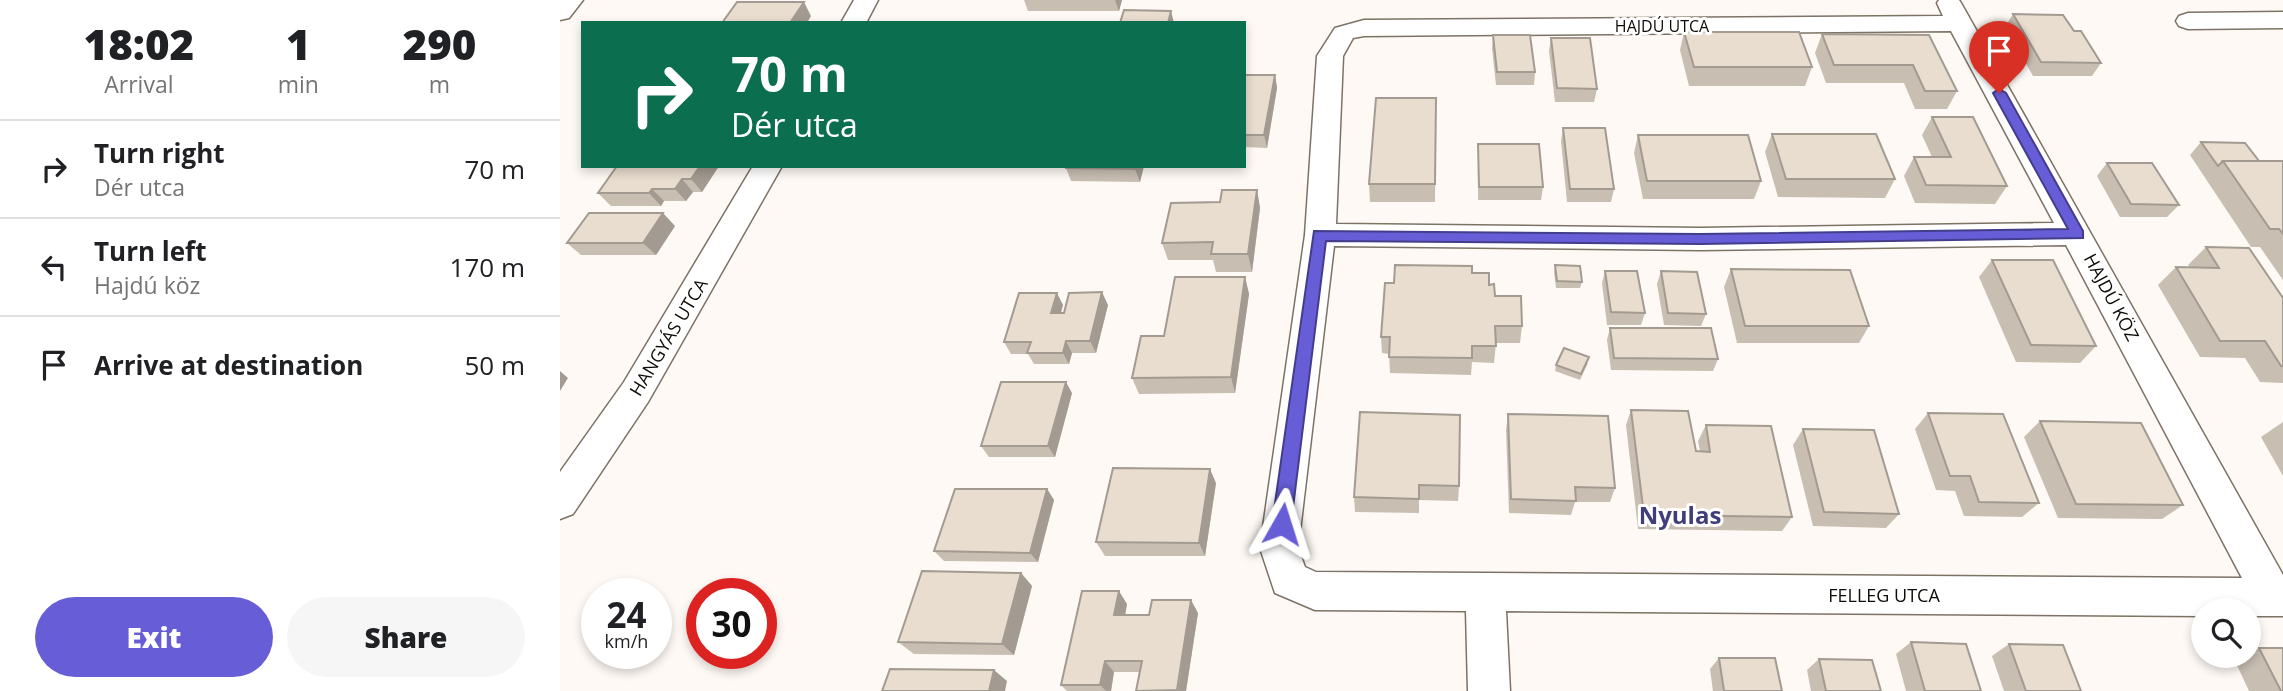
<!DOCTYPE html>
<html lang="en">
<head>
<meta charset="utf-8">
<style>
  body { margin:0; font-family:"Open Sans",sans-serif; background:#f6f6f6; color:#202124; height:100vh; display:flex; flex-direction:column; font-size:26px; white-space:nowrap }
  * { box-sizing:border-box; margin:0 }
  p { font-size:23px; color:#757577 }
  .icon { flex:none; width:38px; height:38px; fill:none; stroke:currentColor; stroke-width:2; stroke-linecap:round; stroke-linejoin:round }
  .map { position:relative; flex:1; overflow:hidden }
  .details { display:flex; flex-direction:column; background:#fff; width:560px }
  .details>* { flex:none }
  .banner { position:absolute; left:21px; top:21px; width:665px; height:147px; border-radius:0px; box-shadow:0 4px 10px #0003; background:#0b6e4f; color:#fff; overflow:hidden }
  .tools { position:absolute; left:1631px; top:598px; display:grid; gap:14px }
  .tools a { display:grid; place-items:center; width:70px; height:70px; border-radius:50%; background:#fff; box-shadow:0 4px 10px #0003; font-size:35px }
  .speed { position:absolute; left:21px; top:578px; display:flex; gap:14px; font-size:35px; font-weight:700; text-align:center }
  .speed>* { display:grid; place-content:center; width:91px; height:91px; border-radius:50%; background:#fff; box-shadow:0 4px 10px #0003; line-height:1 }
  .speed small { font-size:18px; font-weight:400 }
  .speed .limit { border:10px solid #d22; background:#fff; color:#111 }
  .pin { position:absolute; display:grid; place-items:center; width:60px; height:60px; color:#fff; margin:-72px -30px; border-radius:50% 50% 50% 0; rotate:-45deg; box-shadow:0 0 7px #0007 }
  .pin .icon { rotate:45deg }
  .me { position:absolute; width:77px; margin:-38px; rotate:6deg; stroke-linejoin:round; filter:drop-shadow(0 0 5px #0008) }
  .turn { display:flex; align-items:center; gap:24px; height:147px; padding:0 35px; font-size:32px }
  .turn .icon { width:91px; height:91px; stroke-width:2.5 }
  .turn b { display:block; font-size:49px; line-height:60px }
  .eta { display:flex; justify-content:space-evenly; align-items:center; height:119px; text-align:center }
  .eta b { font-size:42px; font-weight:800; line-height:49px }
  .cta { display:flex; gap:14px; margin-top:auto; padding:14px 35px }
  .cta a { flex:1; height:80px; border-radius:42px; background:#675ed7; color:#fff; font-size:28px; font-weight:800; line-height:80px; text-align:center }
  .cta a+a { background:#f6f6f6; color:#202124 }
  ul { padding:0; list-style:none }
  li { display:flex; align-items:center; gap:21px; height:98px; padding:0 35px; border-top:2px solid #e0e0e0 }
  li div { flex:1 }
  li b { display:block; font-size:26px }
  li em { font-style:normal }
  main { display:flex; flex:1; min-height:0 }
  .map>svg:first-child { display:block }
  .lines { fill:none; stroke-linecap:round; stroke-linejoin:round }
  .minor-casing { stroke:#7c7265; stroke-width:3 }
  .minor { fill:#fff; fill-rule:evenodd }
  .wall { fill:#c8beb2 }
  .shaded-wall { fill:#a39b91 }
  .building { fill:#e9ddcf; stroke:#a39b91; stroke-width:2 }
  .route { fill:#675ed7; stroke:#433d8c; stroke-width:2 }
  .labels { text-anchor:middle; dominant-baseline:central; stroke-width:6; stroke-linejoin:round; paint-order:stroke }
  .far-street-label { font-size:16px; fill:#0f0c07; stroke:#fff }
  .street-label { font-size:18px; fill:#0f0c07; stroke:#fff }
  .district-label { font-size:24px; font-weight:bold; fill:#3f3d7a; stroke:#fff }
</style>
</head>
<body>
<main>
<section class="details">
<div class="eta">
<div><b>18:02</b><p>Arrival</p></div>
<div><b>1</b><p>min</p></div>
<div><b>290</b><p>m</p></div>
</div>
<ul>
<li><svg class="icon" aria-label="right" viewBox="0 0 24 24"><path d="M7 20v-9h11M14 6l5 5-5 5"/></svg><div><b>Turn right</b><p>Dér utca</p></div><em>70 m</em></li>
<li><svg class="icon" aria-label="left" viewBox="0 0 24 24"><path d="M17 20v-9H6M10 6l-5 5 5 5"/></svg><div><b>Turn left</b><p>Hajdú köz</p></div><em>170 m</em></li>
<li><svg class="icon" aria-label="arrive" viewBox="0 0 24 24"><path d="M6 21V4h12l-3 4 3 4H6"/></svg><div><b>Arrive at destination</b></div><em>50 m</em></li>
</ul>
<div class="cta"><a>Exit</a><a>Share</a></div>
</section>
<div class="map">
<svg width="1723" height="691" viewBox="0 0 1723 691">
  <rect width="100%" height="100%" fill="#fef9f4"/>
  <g class="lines">
    <defs>
      <g id="minor">
        <path d="M 0,0 L 23,0 L 9,18 L 0,20 Z"/>
        <path d="M 294,0 L 318,0 L 306,23 L 281,23 Z"/>
        <path d="M 1379,0 L 1399,0 L 1401,3 L 1723,575 L 1723,616 L 1689,616 L 1689,611 L 1643,611 L 1643,616 L 946,611 L 950,691 L 908,691 L 906,611 L 755,610 L 715,593 L 700,548 L 745,235 L 757,56 L 775,28 L 804,20 L 1383,16 L 1377,3 ZM 1391,31 L 1494,223 L 1140,228 L 776,224 L 783,56 L 793,38 L 804,36 ZM 1506,245 L 1682,578 L 756,572 L 745,567 L 738,548 L 774,246 L 1140,250 Z"/>
        <path d="M 1723,12 L 1723,28 L 1628,29 L 1619,26 L 1616,21 L 1619,16 L 1628,13 Z"/>
        <path d="M 193,166 L 222,166 L 88,402 L 13,514 L 0,519 L 0,472 L 64,382 Z"/>
      </g>
    </defs>
    <!-- minor casing -->
    <use href="#minor" class="minor-casing"/>
    <!-- minor -->
    <use href="#minor" class="minor"/>
  </g>
  <!-- wall -->
  <g class="wall">
    <path d="M 464,0 L 562,0 L 559,11 L 468,11 Z"/>
    <path d="M 1453,14 L 1514,31 L 1541,63 L 1532,76 L 1473,76 L 1445,27 Z"/>
    <path d="M 1124,32 L 1252,67 L 1245,86 L 1129,86 L 1120,50 Z"/>
    <path d="M 1262,34 L 1369,35 L 1397,91 L 1387,109 L 1355,109 L 1344,83 L 1266,83 L 1255,53 Z"/>
    <path d="M 933,35 L 975,72 L 974,85 L 936,85 L 932,48 Z"/>
    <path d="M 991,38 L 1037,89 L 1034,102 L 995,102 L 989,51 Z"/>
    <path d="M 684,75 L 715,75 L 717,88 L 707,148 L 684,147 Z"/>
    <path d="M 876,98 L 875,202 L 810,202 L 809,184 Z"/>
    <path d="M 1372,117 L 1447,186 L 1435,204 L 1355,203 L 1344,176 L 1354,157 L 1372,157 L 1362,135 Z"/>
    <path d="M 1003,128 L 1054,189 L 1051,202 L 1007,202 L 1001,141 Z"/>
    <path d="M 1212,134 L 1335,179 L 1325,198 L 1218,197 L 1205,152 Z"/>
    <path d="M 1078,135 L 1201,181 L 1194,199 L 1083,199 L 1074,153 Z"/>
    <path d="M 1641,142 L 1699,161 L 1723,161 L 1723,280 L 1700,247 L 1691,247 L 1630,155 Z"/>
    <path d="M 918,144 L 983,187 L 981,200 L 918,200 Z"/>
    <path d="M 1547,163 L 1619,205 L 1607,217 L 1560,217 L 1537,176 Z"/>
    <path d="M 57,166 L 159,166 L 142,192 L 133,192 L 126,201 L 104,201 L 101,206 L 51,206 L 38,193 Z"/>
    <path d="M 584,166 L 580,182 L 511,181 L 506,168 Z"/>
    <path d="M 697,190 L 700,208 L 692,272 L 656,272 L 653,260 L 608,260 L 602,243 L 660,202 Z"/>
    <path d="M 115,226 L 96,255 L 21,255 L 7,243 Z"/>
    <path d="M 1646,247 L 1723,298 L 1723,383 L 1700,382 L 1685,358 L 1640,357 L 1598,285 L 1616,267 L 1630,267 L 1628,265 Z"/>
    <path d="M 1432,260 L 1536,346 L 1520,363 L 1456,362 L 1419,277 Z"/>
    <path d="M 995,265 L 1022,282 L 1020,288 L 996,288 L 994,272 Z"/>
    <path d="M 1171,269 L 1309,326 L 1299,343 L 1177,343 L 1164,287 Z"/>
    <path d="M 1045,271 L 1085,313 L 1081,325 L 1047,325 L 1042,283 Z"/>
    <path d="M 1101,271 L 1146,314 L 1141,326 L 1104,325 L 1097,284 Z"/>
    <path d="M 912,273 L 929,285 L 935,296 L 962,326 L 960,343 L 936,343 L 934,363 L 912,362 L 911,375 L 830,373 L 829,354 L 822,353 L 821,337 L 834,283 Z"/>
    <path d="M 685,277 L 689,294 L 675,393 L 579,394 L 572,378 Z"/>
    <path d="M 503,305 L 501,313 L 548,305 L 536,353 L 512,353 L 509,364 L 474,364 L 468,354 L 451,354 L 444,342 Z"/>
    <path d="M 1050,328 L 1158,359 L 1153,371 L 1051,370 L 1047,340 Z"/>
    <path d="M 1028,363 L 1020,380 L 995,371 L 996,365 Z"/>
    <path d="M 512,393 L 495,457 L 429,457 L 421,446 Z"/>
    <path d="M 1071,410 L 1136,451 L 1140,451 L 1138,441 L 1146,425 L 1232,517 L 1222,531 L 1078,529 L 1066,425 Z"/>
    <path d="M 800,412 L 899,486 L 898,501 L 859,500 L 859,513 L 795,512 L 794,497 Z"/>
    <path d="M 1368,413 L 1479,503 L 1462,517 L 1404,516 L 1395,491 L 1376,490 L 1355,429 Z"/>
    <path d="M 948,414 L 1055,488 L 1050,502 L 1015,502 L 1011,515 L 949,513 L 946,430 Z"/>
    <path d="M 1480,421 L 1623,505 L 1602,519 L 1498,518 L 1464,437 Z"/>
    <path d="M 1723,422 L 1723,476 L 1701,437 Z"/>
    <path d="M 1243,429 L 1339,514 L 1326,528 L 1253,526 L 1233,445 Z"/>
    <path d="M 656,483 L 645,556 L 545,556 L 536,542 Z"/>
    <path d="M 487,489 L 494,500 L 478,562 L 384,561 L 374,551 Z"/>
    <path d="M 461,573 L 472,586 L 454,655 L 354,654 L 338,642 Z"/>
    <path d="M 567,604 L 565,615 L 589,615 L 638,613 L 626,691 L 576,691 L 579,672 L 554,672 L 551,691 L 507,691 L 501,685 Z"/>
    <path d="M 1351,642 L 1421,691 L 1346,691 L 1336,654 Z"/>
    <path d="M 1449,644 L 1521,691 L 1444,691 L 1432,656 Z"/>
    <path d="M 1699,648 L 1723,691 L 1689,691 L 1674,659 L 1680,656 L 1689,656 L 1689,652 Z"/>
    <path d="M 1159,658 L 1222,691 L 1153,691 L 1150,669 Z"/>
    <path d="M 1259,659 L 1321,691 L 1251,691 L 1247,670 Z"/>
  </g>
  <!-- shaded-wall -->
  <g class="shaded-wall">
    <path d="M 555,0 L 562,0 L 559,11 Z"/>
    <path d="M 244,2 L 251,16 L 247,23 L 230,23 Z"/>
    <path d="M 611,11 L 614,23 L 608,23 Z"/>
    <path d="M 715,75 L 717,88 L 707,148 L 704,135 Z"/>
    <path d="M 140,166 L 159,166 L 142,192 L 131,179 Z"/>
    <path d="M 576,166 L 584,166 L 580,182 L 575,169 Z"/>
    <path d="M 122,179 L 133,192 L 126,201 L 115,189 Z"/>
    <path d="M 92,189 L 104,201 L 101,206 L 89,193 Z"/>
    <path d="M 697,190 L 700,208 L 692,272 L 688,254 Z"/>
    <path d="M 103,213 L 115,226 L 96,255 L 83,243 Z"/>
    <path d="M 685,277 L 689,294 L 675,393 L 671,377 Z"/>
    <path d="M 542,292 L 548,305 L 536,353 L 530,341 Z"/>
    <path d="M 497,293 L 503,305 L 497,325 L 491,313 Z"/>
    <path d="M 506,341 L 512,353 L 509,364 L 503,353 Z"/>
    <path d="M 0,371 L 8,378 L 0,391 Z"/>
    <path d="M 506,382 L 512,393 L 495,457 L 488,446 Z"/>
    <path d="M 650,469 L 656,483 L 645,556 L 639,543 Z"/>
    <path d="M 487,489 L 494,500 L 478,562 L 470,553 Z"/>
    <path d="M 461,573 L 472,586 L 454,655 L 442,644 Z"/>
    <path d="M 559,591 L 567,604 L 563,627 L 554,615 Z"/>
    <path d="M 631,600 L 638,613 L 626,691 L 618,691 Z"/>
    <path d="M 545,661 L 554,672 L 551,691 L 546,691 L 540,685 Z"/>
    <path d="M 434,670 L 447,681 L 445,691 L 429,691 Z"/>
  </g>
  <!-- building -->
  <g class="building">
    <path d="M 177,2 L 244,2 L 230,23 L 162,23 Z"/>
    <path d="M 564,10 L 611,11 L 608,23 L 560,23 Z"/>
    <path d="M 1453,14 L 1503,15 L 1514,31 L 1521,31 L 1541,63 L 1481,62 Z"/>
    <path d="M 1124,32 L 1239,32 L 1252,67 L 1134,67 Z"/>
    <path d="M 1262,34 L 1369,35 L 1397,91 L 1365,91 L 1353,65 L 1274,65 Z"/>
    <path d="M 933,35 L 970,35 L 975,72 L 937,72 Z"/>
    <path d="M 991,38 L 1030,38 L 1037,89 L 997,88 Z"/>
    <path d="M 684,75 L 715,75 L 704,135 L 684,135 Z"/>
    <path d="M 816,98 L 876,98 L 875,184 L 809,184 Z"/>
    <path d="M 1372,117 L 1413,117 L 1447,186 L 1366,185 L 1354,157 L 1391,157 Z"/>
    <path d="M 1003,128 L 1045,128 L 1054,189 L 1010,189 Z"/>
    <path d="M 1212,134 L 1316,134 L 1335,179 L 1226,179 Z"/>
    <path d="M 1078,135 L 1188,135 L 1201,181 L 1087,181 Z"/>
    <path d="M 1641,142 L 1685,143 L 1699,161 L 1663,161 L 1658,166 Z"/>
    <path d="M 918,144 L 979,144 L 983,187 L 919,187 Z"/>
    <path d="M 1663,161 L 1723,161 L 1723,234 L 1719,229 L 1710,229 Z"/>
    <path d="M 1547,163 L 1592,163 L 1619,205 L 1571,204 Z"/>
    <path d="M 57,166 L 140,166 L 131,179 L 122,179 L 115,189 L 92,189 L 89,193 L 38,193 Z"/>
    <path d="M 506,166 L 576,166 L 575,169 L 506,168 Z"/>
    <path d="M 662,190 L 697,190 L 688,254 L 651,254 L 653,242 L 602,243 L 611,203 L 660,202 Z"/>
    <path d="M 29,213 L 103,213 L 83,243 L 7,243 Z"/>
    <path d="M 1646,247 L 1689,248 L 1723,298 L 1723,366 L 1721,366 L 1705,341 L 1660,341 L 1616,267 L 1659,268 Z"/>
    <path d="M 1432,260 L 1493,260 L 1536,346 L 1471,345 Z"/>
    <path d="M 835,265 L 912,266 L 912,273 L 929,273 L 929,285 L 934,284 L 935,296 L 961,296 L 962,326 L 935,326 L 936,346 L 912,346 L 912,358 L 829,357 L 830,337 L 821,337 L 825,283 L 834,283 Z"/>
    <path d="M 995,265 L 1020,266 L 1022,282 L 997,281 Z"/>
    <path d="M 1171,269 L 1290,270 L 1309,326 L 1185,326 Z"/>
    <path d="M 1045,271 L 1077,271 L 1085,313 L 1051,312 Z"/>
    <path d="M 1101,271 L 1137,272 L 1146,314 L 1108,313 Z"/>
    <path d="M 615,277 L 685,277 L 671,377 L 572,378 L 581,336 L 604,336 Z"/>
    <path d="M 542,292 L 530,341 L 506,341 L 503,353 L 467,353 L 471,342 L 444,342 L 459,293 L 497,293 L 491,313 L 504,313 L 509,293 Z"/>
    <path d="M 1050,328 L 1151,328 L 1158,359 L 1054,358 Z"/>
    <path d="M 1004,348 L 1029,357 L 1021,374 L 996,365 Z"/>
    <path d="M 441,382 L 506,382 L 488,446 L 421,446 Z"/>
    <path d="M 1071,410 L 1128,411 L 1136,451 L 1150,452 L 1146,425 L 1211,426 L 1232,517 L 1084,515 Z"/>
    <path d="M 800,412 L 900,415 L 899,486 L 859,485 L 859,499 L 794,497 Z"/>
    <path d="M 1368,413 L 1443,414 L 1479,503 L 1419,502 L 1410,476 L 1390,476 Z"/>
    <path d="M 948,414 L 1048,416 L 1055,488 L 1015,487 L 1016,501 L 951,499 Z"/>
    <path d="M 1480,421 L 1581,423 L 1623,505 L 1516,504 Z"/>
    <path d="M 1243,429 L 1314,430 L 1339,514 L 1264,512 Z"/>
    <path d="M 553,468 L 650,469 L 639,543 L 536,542 Z"/>
    <path d="M 395,489 L 487,489 L 470,553 L 374,551 Z"/>
    <path d="M 362,571 L 461,573 L 442,644 L 338,642 Z"/>
    <path d="M 522,591 L 559,591 L 554,615 L 589,615 L 592,600 L 631,600 L 617,690 L 576,691 L 582,661 L 545,661 L 540,685 L 501,685 Z"/>
    <path d="M 1351,642 L 1406,644 L 1421,691 L 1365,691 Z"/>
    <path d="M 1449,644 L 1503,645 L 1521,691 L 1466,691 Z"/>
    <path d="M 1699,648 L 1723,648 L 1723,691 L 1721,691 Z"/>
    <path d="M 1159,658 L 1215,658 L 1222,691 L 1164,691 Z"/>
    <path d="M 1259,659 L 1312,660 L 1321,691 L 1266,691 Z"/>
    <path d="M 330,669 L 434,670 L 429,691 L 322,691 Z"/>
  </g>
  <!-- route -->
  <path class="route" d="M 1439,89 L 1446,93 L 1523,231 L 1523,238 L 1140,244 L 766,241 L 731,524 L 728,530 L 722,532 L 715,530 L 712,524 L 754,231 L 1140,234 L 1508,229 L 1433,93 Z"/>
  <g class="labels">
    <!-- far-street labels -->
    <g class="far-street-label">
      <text x="1102" y="26">HAJDÚ UTCA</text>
    </g>
    <!-- street labels -->
    <g class="street-label">
      <text transform="translate(1552 297) rotate(62)">HAJDÚ KÖZ</text>
      <text transform="translate(108 337) rotate(-59)">HANGYÁS UTCA</text>
      <text x="1324" y="595">FELLEG UTCA</text>
    </g>
    <!-- district labels -->
    <g class="district-label">
      <text x="1120" y="514">Nyulas</text>
    </g>
  </g>
</svg>
<div class="tools">
<a><svg class="icon" aria-label="search" viewBox="0 0 24 24"><circle cx="10" cy="10" r="6"/><path d="M15 15l6 6"/></svg></a>
</div>
<div class="speed"><div>24<small>km/h</small></div><div class="limit">30</div></div>
<div class="pin" style="left:1439px;top:93px;background:#d93025"><svg class="icon" aria-label="arrive" viewBox="0 0 24 24"><path d="M6 21V4h12l-3 4 3 4H6"/></svg></div>
<svg class="me" style="left:722px;top:524px" viewBox="-20 -20 40 40"><path d="M0-17L14 15 0 8-14 15z" fill="#675ed7" stroke="#fff" stroke-width="4"/></svg>
<div class="banner">
<div class="turn"><svg class="icon" aria-label="right" viewBox="0 0 24 24"><path d="M7 20v-9h11M14 6l5 5-5 5"/></svg><div><b>70 m</b>Dér utca</div></div>
</div>
</div>
</main>
</body>
</html>
